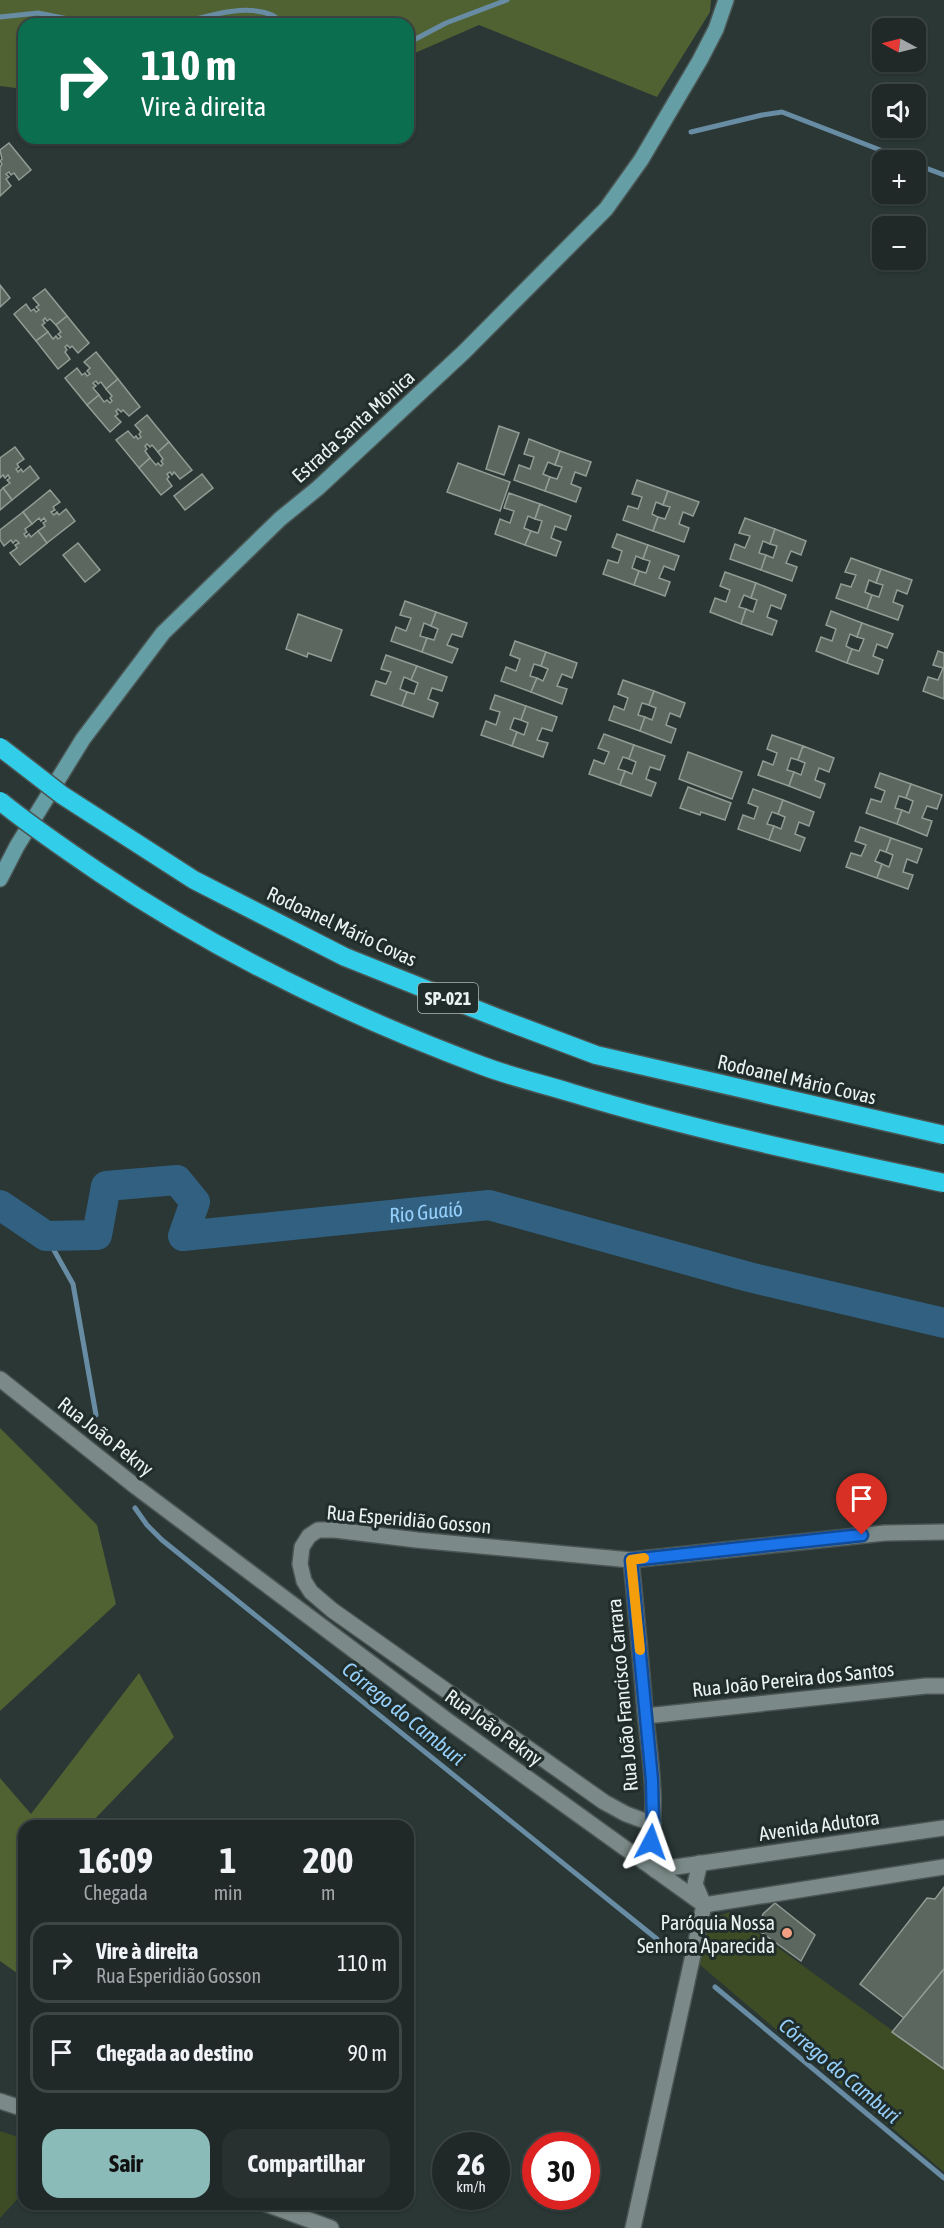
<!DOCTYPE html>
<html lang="pt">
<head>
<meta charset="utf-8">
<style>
  body { margin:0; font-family:"Asap Condensed",sans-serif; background:#283130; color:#f1f3f6; height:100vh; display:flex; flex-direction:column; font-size:22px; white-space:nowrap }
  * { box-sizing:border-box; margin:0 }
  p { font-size:20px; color:#a2a6a8 }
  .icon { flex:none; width:33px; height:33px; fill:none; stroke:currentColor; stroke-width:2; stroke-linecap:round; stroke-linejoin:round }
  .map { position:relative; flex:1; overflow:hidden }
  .sheet { position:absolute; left:18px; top:1820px; width:396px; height:390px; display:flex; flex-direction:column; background:#202928; border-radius:18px; box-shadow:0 2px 4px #0004,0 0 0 2px #3d4545 }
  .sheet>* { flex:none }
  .top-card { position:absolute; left:18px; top:18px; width:396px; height:126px; border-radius:18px; box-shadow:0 2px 4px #0004,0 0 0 2px #3d4545; background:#0b6e4f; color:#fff; overflow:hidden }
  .needle { width:39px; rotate:277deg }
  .buttons { position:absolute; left:872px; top:18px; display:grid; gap:12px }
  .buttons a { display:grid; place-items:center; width:54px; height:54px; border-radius:12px; background:#202928; box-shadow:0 2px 4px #0004,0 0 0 2px #3d4545; font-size:30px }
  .speed { position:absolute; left:432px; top:2132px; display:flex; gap:12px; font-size:30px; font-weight:700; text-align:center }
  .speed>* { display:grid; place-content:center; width:78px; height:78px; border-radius:50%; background:#202928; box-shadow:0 2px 4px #0004,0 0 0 2px #3d4545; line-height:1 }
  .speed small { font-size:15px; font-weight:400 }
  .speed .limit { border:9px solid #d22; background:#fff; color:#111 }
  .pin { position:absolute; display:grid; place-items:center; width:51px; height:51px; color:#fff; margin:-62px -26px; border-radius:50% 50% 50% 0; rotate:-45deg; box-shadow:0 0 6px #0007 }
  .pin .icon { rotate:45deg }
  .me { position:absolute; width:66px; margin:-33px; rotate:4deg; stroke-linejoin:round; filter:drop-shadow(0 0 4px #0008) }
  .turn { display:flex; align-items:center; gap:21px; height:126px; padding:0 24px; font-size:27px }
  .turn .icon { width:78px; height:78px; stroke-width:2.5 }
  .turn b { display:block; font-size:42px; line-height:51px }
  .eta { display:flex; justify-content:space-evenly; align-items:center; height:102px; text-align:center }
  .eta b { font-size:36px; font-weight:700; line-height:42px }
  .button { display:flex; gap:12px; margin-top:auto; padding:12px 24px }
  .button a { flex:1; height:69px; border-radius:18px; background:#8bbbb9; color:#111; font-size:24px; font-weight:700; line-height:69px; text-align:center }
  .button a+a { background:#283130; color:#f1f3f6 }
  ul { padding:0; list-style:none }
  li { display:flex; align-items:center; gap:18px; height:81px; margin:0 12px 9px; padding:0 12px; border:3px solid #3d4545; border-radius:18px }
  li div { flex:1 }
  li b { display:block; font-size:22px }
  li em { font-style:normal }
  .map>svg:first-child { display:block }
  .green { fill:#3d4c25 }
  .forest { fill:#506232 }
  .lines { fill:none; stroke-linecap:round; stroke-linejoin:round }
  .stream { stroke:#688ca3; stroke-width:5 }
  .river { stroke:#316081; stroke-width:30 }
  .building { fill:#5c675f; stroke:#909c94; stroke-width:1.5 }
  .minor-casing { stroke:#4a5553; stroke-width:18 }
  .tertiary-casing { stroke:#4a5553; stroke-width:18 }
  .secondary-casing { stroke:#4a5553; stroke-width:18 }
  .minor { stroke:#7b8a88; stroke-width:15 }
  .tertiary { stroke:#7b8a88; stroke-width:15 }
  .secondary { stroke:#659ea5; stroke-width:15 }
  .motorway-bridge-casing { stroke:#4a5553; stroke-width:21; stroke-linecap:butt }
  .motorway-bridge { stroke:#32cee9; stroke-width:18 }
  .route-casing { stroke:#114b97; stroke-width:15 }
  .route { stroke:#1a73e8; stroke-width:10 }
  .slow { stroke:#f59e0b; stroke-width:10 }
  .poi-dot { fill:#f39f82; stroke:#202d2b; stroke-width:2 }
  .labels { text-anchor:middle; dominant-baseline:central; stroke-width:6; stroke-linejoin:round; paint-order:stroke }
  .shield { fill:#202d2b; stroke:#adb8b6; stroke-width:1.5 }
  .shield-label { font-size:18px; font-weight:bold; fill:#eaf3f1 }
  .street-label { font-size:20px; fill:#eaf3f1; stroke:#202d2b }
  .poi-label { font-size:20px; fill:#eaf3f1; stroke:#202d2b; text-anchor:end }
  .water-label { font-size:21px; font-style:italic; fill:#96cffa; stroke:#202d2b }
</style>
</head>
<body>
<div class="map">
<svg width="944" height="2228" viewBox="0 0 944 2228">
  <rect width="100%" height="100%" fill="#2a3735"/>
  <!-- green -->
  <g class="green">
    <path d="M 729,1912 L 944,2068 L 944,2172 L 699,1964 L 708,1921 Z"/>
    <path d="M 0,2131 L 24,2139 L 24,2192 L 0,2218 Z"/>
  </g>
  <!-- forest -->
  <g class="forest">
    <path d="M 0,0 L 711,0 L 710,12 L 657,97 L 479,25 L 408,56 L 408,24 L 24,24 L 24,89 L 0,86 Z"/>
    <path d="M 0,1428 L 97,1525 L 116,1604 L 0,1711 Z"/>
    <path d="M 139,1673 L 174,1737 L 89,1825 L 24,1826 L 24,1978 L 0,1961 L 0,1778 L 31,1814 Z"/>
  </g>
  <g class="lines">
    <!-- stream -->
    <g class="stream">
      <path d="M 0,17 L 38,13 L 93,24"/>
      <path d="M 177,24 C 204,17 245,3 272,15 C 276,17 280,21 284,24"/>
      <path d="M 408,43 L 446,23 L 507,0"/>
      <path d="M 691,132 L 762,115 L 782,112 L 906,160"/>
      <path d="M 915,164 L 944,175"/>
      <path d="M 46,1236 L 73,1284 L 96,1415"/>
      <path d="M 135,1508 L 147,1525 L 162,1540 L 657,1939"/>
      <path d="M 715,1987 L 944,2178"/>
    </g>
    <!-- river -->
    <path class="river" id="s1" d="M 0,1205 L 46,1236 L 97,1235 L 106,1186 L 177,1180 L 195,1202 L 183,1236 L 489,1205 L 749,1277 L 944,1323"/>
  </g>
  <!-- building -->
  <g class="building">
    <path d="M 9,143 L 31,170 L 19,180 L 14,173 L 11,175 L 9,172 L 6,174 L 9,177 L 6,179 L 11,186 L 0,196 L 0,167 L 2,164 L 0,161 L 2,159 L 0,150 Z"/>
    <path d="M 0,285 L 10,298 L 0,307 Z"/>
    <path d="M 45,289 L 67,316 L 56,325 L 50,319 L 47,321 L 45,318 L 43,320 L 45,323 L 42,325 L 48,332 L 36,341 L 14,314 L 26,304 L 31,311 L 34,309 L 36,312 L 39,310 L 36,307 L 39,305 L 33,298 Z"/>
    <path d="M 67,316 L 89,343 L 78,353 L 72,346 L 70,348 L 67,345 L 65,347 L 67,350 L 65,352 L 70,359 L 58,369 L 36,341 L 48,332 L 53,339 L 56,336 L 58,339 L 61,337 L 58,334 L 61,332 L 56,325 Z"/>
    <path d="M 96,352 L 118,379 L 106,389 L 101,382 L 98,384 L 96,381 L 93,383 L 96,386 L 93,388 L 99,395 L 87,405 L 65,378 L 77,368 L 82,375 L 85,373 L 87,376 L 90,374 L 87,371 L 90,368 L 84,362 Z"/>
    <path d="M 118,379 L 140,407 L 129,416 L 123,410 L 121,412 L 118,409 L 116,411 L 118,414 L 115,416 L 121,422 L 110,432 L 87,405 L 99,395 L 104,402 L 107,400 L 110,403 L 112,401 L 110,398 L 112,396 L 106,389 Z"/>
    <path d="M 147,415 L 169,442 L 158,452 L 152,445 L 150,447 L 147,444 L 145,446 L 147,449 L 145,451 L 150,458 L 139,468 L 116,440 L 128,431 L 134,438 L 136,436 L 138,439 L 141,437 L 139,434 L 141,432 L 135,425 Z"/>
    <path d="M 499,426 L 519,433 L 504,475 L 486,469 Z"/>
    <path d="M 529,439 L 560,451 L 555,465 L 548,462 L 543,474 L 550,477 L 545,491 L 514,480 L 519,465 L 530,469 L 534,457 L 524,454 Z"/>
    <path d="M 169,442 L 192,470 L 180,479 L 174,472 L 172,475 L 170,472 L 167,474 L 169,477 L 167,479 L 172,486 L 161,495 L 139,468 L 150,458 L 156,465 L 158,463 L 161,466 L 163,464 L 161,461 L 163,459 L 158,452 Z"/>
    <path d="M 15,447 L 24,459 L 17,464 L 19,467 L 16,469 L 18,472 L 21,469 L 23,472 L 30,466 L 39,478 L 12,500 L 3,488 L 10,483 L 7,480 L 10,478 L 8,475 L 5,478 L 3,475 L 0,478 L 0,458 Z"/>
    <path d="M 560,451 L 591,462 L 586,476 L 575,472 L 571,484 L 581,488 L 576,502 L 545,491 L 550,477 L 557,479 L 562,467 L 555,465 Z"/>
    <path d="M 458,463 L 510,482 L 500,511 L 447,492 Z"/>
    <path d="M 202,474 L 213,488 L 185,510 L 174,496 Z"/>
    <path d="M 637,480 L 668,491 L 663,505 L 656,502 L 652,514 L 658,517 L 653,531 L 623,520 L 628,506 L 638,509 L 642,497 L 632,494 Z"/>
    <path d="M 3,488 L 12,500 L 0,510 L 0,491 Z"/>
    <path d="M 50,490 L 60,502 L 53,507 L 55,510 L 51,512 L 54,515 L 57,512 L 59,515 L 66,509 L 75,521 L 47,543 L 38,531 L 45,526 L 43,523 L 46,521 L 44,518 L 41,521 L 39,518 L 32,524 L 23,512 Z"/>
    <path d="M 668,491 L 699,502 L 693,516 L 683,512 L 679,524 L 689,528 L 684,542 L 653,531 L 658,517 L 665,519 L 670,507 L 663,505 Z"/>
    <path d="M 509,493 L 540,504 L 535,519 L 528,516 L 524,528 L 531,531 L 525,545 L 495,534 L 500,519 L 510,523 L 514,511 L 504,508 Z"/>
    <path d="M 540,504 L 571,516 L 566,530 L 555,526 L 551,538 L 561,542 L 556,556 L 525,545 L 531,531 L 538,533 L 542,521 L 535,519 Z"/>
    <path d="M 23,512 L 32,524 L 25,529 L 27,532 L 24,534 L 26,537 L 29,534 L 31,537 L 38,531 L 47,543 L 20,565 L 10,553 L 17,548 L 15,545 L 19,543 L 16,540 L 13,543 L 11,540 L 4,546 L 0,540 L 0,530 Z"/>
    <path d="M 745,518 L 775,529 L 770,544 L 763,541 L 759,553 L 766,555 L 761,570 L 730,559 L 735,544 L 745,548 L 750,536 L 739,533 Z"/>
    <path d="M 775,529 L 806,541 L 801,555 L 791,551 L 786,563 L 797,567 L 792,581 L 761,570 L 766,555 L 773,558 L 777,546 L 770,544 Z"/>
    <path d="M 617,534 L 648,545 L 643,559 L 636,556 L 632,568 L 639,571 L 634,585 L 603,574 L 608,560 L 618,563 L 622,551 L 612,547 Z"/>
    <path d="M 78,543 L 100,570 L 85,582 L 63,555 Z"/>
    <path d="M 648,545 L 679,556 L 674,570 L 664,566 L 659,578 L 670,582 L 665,596 L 634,585 L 639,571 L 646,573 L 650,561 L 643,559 Z"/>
    <path d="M 851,558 L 881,569 L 876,583 L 869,580 L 865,592 L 872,595 L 867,609 L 836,598 L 841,584 L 851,587 L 856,575 L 845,572 Z"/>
    <path d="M 881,569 L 912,580 L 907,594 L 897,590 L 893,602 L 903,606 L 898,620 L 867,609 L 872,595 L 879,597 L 883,585 L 876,583 Z"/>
    <path d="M 725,572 L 756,583 L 751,598 L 744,595 L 739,607 L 746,609 L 741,624 L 710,612 L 715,598 L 726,602 L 730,590 L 720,586 Z"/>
    <path d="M 756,583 L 786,595 L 781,609 L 771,605 L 767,617 L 777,621 L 772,635 L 741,624 L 746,609 L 753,612 L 757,600 L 751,598 Z"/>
    <path d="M 405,601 L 436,612 L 431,626 L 424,623 L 420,636 L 427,638 L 422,652 L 391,641 L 396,627 L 406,631 L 411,618 L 400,615 Z"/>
    <path d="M 831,611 L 862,623 L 857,637 L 850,634 L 846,646 L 852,649 L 847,663 L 816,651 L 821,637 L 832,641 L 836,629 L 826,625 Z"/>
    <path d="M 436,612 L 467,623 L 462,637 L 452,634 L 447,645 L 458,649 L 452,663 L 422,652 L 427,638 L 434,640 L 438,629 L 431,626 Z"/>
    <path d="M 298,614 L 342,630 L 331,661 L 308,653 L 307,657 L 286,649 Z"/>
    <path d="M 862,623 L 893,634 L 887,648 L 877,644 L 873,656 L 883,660 L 878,674 L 847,663 L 852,649 L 859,651 L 864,639 L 857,637 Z"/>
    <path d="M 515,641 L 546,652 L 541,666 L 534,664 L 530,676 L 537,678 L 531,692 L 501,681 L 506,667 L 516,671 L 520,659 L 510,655 Z"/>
    <path d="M 938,651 L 944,653 L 944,699 L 923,691 L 928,677 L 938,680 L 943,668 L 933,665 Z"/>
    <path d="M 546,652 L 577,663 L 572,678 L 562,674 L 557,686 L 567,689 L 562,704 L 531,692 L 537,678 L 543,681 L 548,669 L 541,666 Z"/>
    <path d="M 386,655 L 417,666 L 411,680 L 404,677 L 400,689 L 407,692 L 402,706 L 371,695 L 376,681 L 386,684 L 391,672 L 381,669 Z"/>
    <path d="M 417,666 L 447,677 L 442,691 L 432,688 L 428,699 L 438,703 L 433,717 L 402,706 L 407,692 L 414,694 L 418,683 L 411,680 Z"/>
    <path d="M 623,680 L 654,691 L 649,705 L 642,703 L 638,715 L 645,717 L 640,731 L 609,720 L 614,706 L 624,710 L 628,698 L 618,694 Z"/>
    <path d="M 654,691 L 685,703 L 680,717 L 670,713 L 666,725 L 676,729 L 671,743 L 640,731 L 645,717 L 652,720 L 656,708 L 649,705 Z"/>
    <path d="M 495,695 L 526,706 L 521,720 L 514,718 L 510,729 L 517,732 L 512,746 L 481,735 L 486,721 L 496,725 L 500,712 L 490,709 Z"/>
    <path d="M 526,706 L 557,717 L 552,731 L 542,728 L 537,740 L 548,743 L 543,757 L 512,746 L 517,732 L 524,735 L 528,723 L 521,720 Z"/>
    <path d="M 604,734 L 634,745 L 629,759 L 623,757 L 618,769 L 625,771 L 620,785 L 589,774 L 594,760 L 604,764 L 609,752 L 598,748 Z"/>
    <path d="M 772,735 L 803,746 L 798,760 L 791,758 L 787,770 L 794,772 L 789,786 L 758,775 L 763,761 L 773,765 L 777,753 L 767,749 Z"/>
    <path d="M 634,745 L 665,756 L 660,770 L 650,767 L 646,779 L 656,783 L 651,796 L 620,785 L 625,771 L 632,774 L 636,762 L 629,759 Z"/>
    <path d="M 803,746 L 834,758 L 829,772 L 819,768 L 815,780 L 825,784 L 820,798 L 789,786 L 794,772 L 801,775 L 805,763 L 798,760 Z"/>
    <path d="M 688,752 L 742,772 L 732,799 L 679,779 Z"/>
    <path d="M 880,773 L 911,784 L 906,798 L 899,796 L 895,808 L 902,810 L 897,824 L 866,813 L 871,799 L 881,802 L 885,791 L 875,787 Z"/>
    <path d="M 911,784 L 942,795 L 937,809 L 927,806 L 922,818 L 932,821 L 927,836 L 897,824 L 902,810 L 909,813 L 913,801 L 906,798 Z"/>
    <path d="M 688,787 L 731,803 L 725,820 L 701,812 L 700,815 L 680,808 Z"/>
    <path d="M 753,789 L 783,800 L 778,814 L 772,812 L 767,824 L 774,826 L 769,840 L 738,829 L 743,815 L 754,819 L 758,807 L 748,803 Z"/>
    <path d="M 783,800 L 814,812 L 809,826 L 799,822 L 795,834 L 805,838 L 800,851 L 769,840 L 774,826 L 781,829 L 785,817 L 778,814 Z"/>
    <path d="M 860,827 L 891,838 L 886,852 L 880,850 L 875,861 L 882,864 L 877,878 L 846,867 L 851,853 L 861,856 L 866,845 L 855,841 Z"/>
    <path d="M 891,838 L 922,849 L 917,863 L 907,859 L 903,872 L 913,875 L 908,889 L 877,878 L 882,864 L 889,867 L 893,855 L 886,852 Z"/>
    <path d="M 944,1887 L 944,1969 L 904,2018 L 860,1984 L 927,1898 L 935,1899 Z"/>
    <path d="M 775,1903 L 815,1935 L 801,1961 L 758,1930 L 763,1914 Z"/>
    <path d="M 944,1969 L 944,2069 L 892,2032 Z"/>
  </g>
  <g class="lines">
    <defs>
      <g id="minor">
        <path d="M 631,1560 C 636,1610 641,1661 645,1711 C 650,1761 661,1814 644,1862"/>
        <path d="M 646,1716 L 926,1686 L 944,1686"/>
        <path d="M 653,1824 L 626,1814 L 604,1802 L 332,1610 L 311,1592 L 304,1581 L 300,1564 L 302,1547 L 309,1536 L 318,1530 L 335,1530 L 417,1540 L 631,1560 L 885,1533 L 944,1532"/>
        <path d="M 700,1863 L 695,1884 L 704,1905 L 944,1867"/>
        <path d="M 655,1870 L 944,1828"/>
        <path d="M 0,2101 L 24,2109"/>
        <path d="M 266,2204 L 331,2228"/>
      </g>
      <path id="tertiary" d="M 0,1379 L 135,1486 L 448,1721 L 704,1905 L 633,2228"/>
      <path id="secondary" d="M 0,879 L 17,846 L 83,739 L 163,633 L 280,519 L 318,488 L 464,352 L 606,209 L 641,160 L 700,60 L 716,29 L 726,0"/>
    </defs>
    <!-- minor casing -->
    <use href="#minor" class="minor-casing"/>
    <!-- tertiary casing -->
    <use href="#tertiary" class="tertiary-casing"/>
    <!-- secondary casing -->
    <use href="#secondary" class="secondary-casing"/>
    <!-- minor -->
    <use href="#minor" class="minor"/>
    <!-- tertiary -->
    <use href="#tertiary" class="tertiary"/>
    <!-- secondary -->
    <use href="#secondary" class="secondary"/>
    <defs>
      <g id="motorway-bridge">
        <path d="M 0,747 L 62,795 L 194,880 L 345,957 L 498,1018 L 596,1055 L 944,1135"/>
        <path d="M 0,801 C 32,827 66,850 100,873 C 219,953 349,1016 483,1066 C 512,1077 543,1084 572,1093 C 694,1130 819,1156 944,1183"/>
      </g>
    </defs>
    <!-- motorway-bridge casing -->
    <use href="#motorway-bridge" class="motorway-bridge-casing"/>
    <!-- motorway-bridge -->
    <use href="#motorway-bridge" class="motorway-bridge"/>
  </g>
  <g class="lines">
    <defs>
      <path id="route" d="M 651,1842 L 653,1824 L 652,1780 L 631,1560 L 862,1535"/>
    </defs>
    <!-- route casing -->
    <use href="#route" class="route-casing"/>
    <!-- route -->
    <use href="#route" class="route"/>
    <!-- slow -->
    <path class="slow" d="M 640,1650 L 631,1560 L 644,1558"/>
  </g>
  <!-- markers -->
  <circle class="poi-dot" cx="787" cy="1933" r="6"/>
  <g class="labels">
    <!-- shield labels -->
    <rect class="shield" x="418" y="983" width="60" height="30" rx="4.5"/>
    <g class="shield-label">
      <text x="448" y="998">SP-021</text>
    </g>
    <!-- street labels -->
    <g class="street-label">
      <text transform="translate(353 426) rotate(-42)">Estrada Santa Mônica</text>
      <text transform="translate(342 926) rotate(25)">Rodoanel Mário Covas</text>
      <text transform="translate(797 1079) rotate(13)">Rodoanel Mário Covas</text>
      <text transform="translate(106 1436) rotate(38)">Rua João Pekny</text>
      <text transform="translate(409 1519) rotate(5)">Rua Esperidião Gosson</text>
      <text transform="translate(793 1679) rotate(-6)">Rua João Pereira dos Santos</text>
      <text transform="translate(622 1695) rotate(-95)">Rua João Francisco Carrara</text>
      <text transform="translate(494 1727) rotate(36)">Rua João Pekny</text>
      <text transform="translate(819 1825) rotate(-8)">Avenida Adutora</text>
    </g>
    <!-- poi labels -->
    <g class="poi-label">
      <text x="775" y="1922">Paróquia Nossa<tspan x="775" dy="23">Senhora Aparecida</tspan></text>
    </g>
    <!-- water labels -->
    <g class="water-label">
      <text stroke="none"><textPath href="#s1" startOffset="536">Rio Guaió</textPath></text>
      <text transform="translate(404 1713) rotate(39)">Córrego do Camburi</text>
      <text transform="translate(840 2070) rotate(40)">Córrego do Camburi</text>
    </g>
  </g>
</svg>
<div class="buttons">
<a><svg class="needle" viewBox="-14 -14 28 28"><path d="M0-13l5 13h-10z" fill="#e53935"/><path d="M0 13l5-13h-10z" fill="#a2a6a8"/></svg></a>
<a><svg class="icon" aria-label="sound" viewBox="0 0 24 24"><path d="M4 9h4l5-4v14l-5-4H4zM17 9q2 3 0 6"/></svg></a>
<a>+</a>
<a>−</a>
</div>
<div class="speed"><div>26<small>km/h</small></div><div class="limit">30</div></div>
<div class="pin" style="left:862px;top:1535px;background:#d93025"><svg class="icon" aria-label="arrive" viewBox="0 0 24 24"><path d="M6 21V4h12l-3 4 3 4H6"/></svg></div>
<svg class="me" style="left:651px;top:1842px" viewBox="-20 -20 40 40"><path d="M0-17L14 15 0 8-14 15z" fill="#1a73e8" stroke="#fff" stroke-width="4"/></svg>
<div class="top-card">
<div class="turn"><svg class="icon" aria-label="right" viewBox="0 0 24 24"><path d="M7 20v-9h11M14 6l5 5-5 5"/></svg><div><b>110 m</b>Vire à direita</div></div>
</div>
<section class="sheet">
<div class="eta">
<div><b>16:09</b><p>Chegada</p></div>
<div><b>1</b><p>min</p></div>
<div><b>200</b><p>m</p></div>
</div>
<ul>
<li><svg class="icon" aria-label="right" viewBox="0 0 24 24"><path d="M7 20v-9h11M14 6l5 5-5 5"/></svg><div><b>Vire à direita</b><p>Rua Esperidião Gosson</p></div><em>110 m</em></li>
<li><svg class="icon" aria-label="arrive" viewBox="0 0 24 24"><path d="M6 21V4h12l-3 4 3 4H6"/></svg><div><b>Chegada ao destino</b></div><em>90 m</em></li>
</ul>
<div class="button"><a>Sair</a><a>Compartilhar</a></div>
</section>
</div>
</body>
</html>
